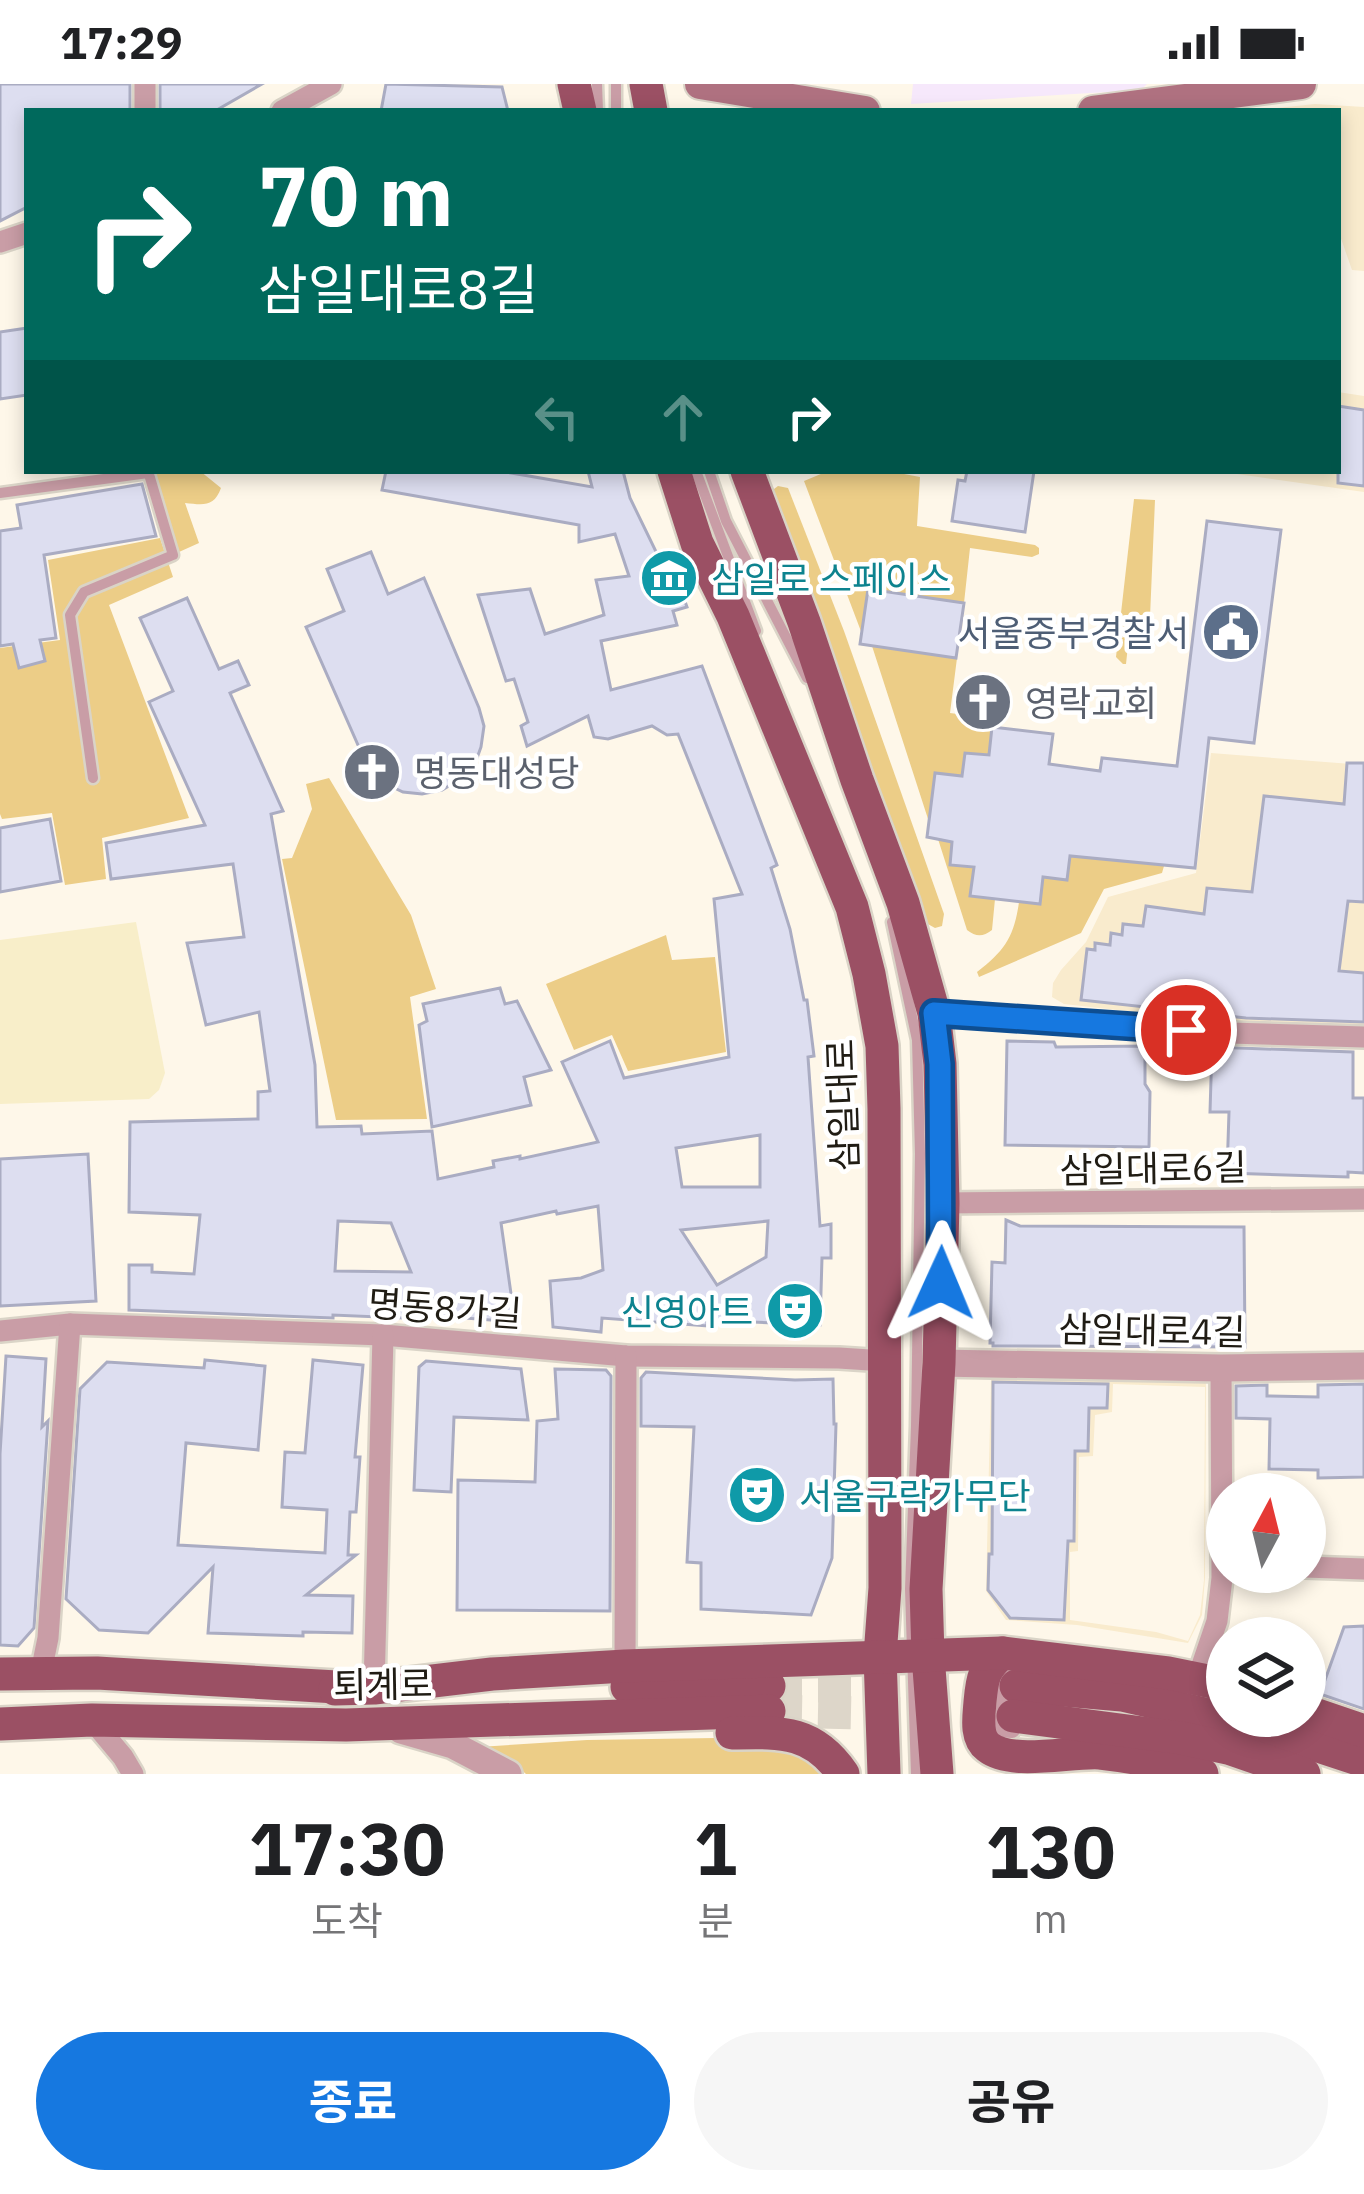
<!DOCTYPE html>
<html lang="ko">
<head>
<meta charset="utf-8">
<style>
  body { margin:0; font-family:"IBM Plex Sans","Noto Sans KR",sans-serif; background:#f6f6f6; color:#202124; height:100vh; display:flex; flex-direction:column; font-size:45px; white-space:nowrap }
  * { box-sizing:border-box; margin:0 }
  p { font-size:39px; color:#757577 }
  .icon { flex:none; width:66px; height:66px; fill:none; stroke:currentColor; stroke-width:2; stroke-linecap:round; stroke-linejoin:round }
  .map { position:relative; height:1690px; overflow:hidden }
  .sheet { display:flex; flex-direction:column; background:#fff; flex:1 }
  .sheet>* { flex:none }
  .hud { position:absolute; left:24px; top:24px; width:1317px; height:366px; border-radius:0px; box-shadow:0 6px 18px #0003; background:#00695c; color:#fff; overflow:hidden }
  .needle { width:78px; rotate:7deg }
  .controls { position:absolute; left:1206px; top:1389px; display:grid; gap:24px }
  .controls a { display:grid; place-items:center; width:120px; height:120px; border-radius:50%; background:#fff; box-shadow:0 6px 18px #0003; font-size:60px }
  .pin { position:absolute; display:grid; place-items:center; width:102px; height:102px; color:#fff; margin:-51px; border:6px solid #fff; border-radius:50%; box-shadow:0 3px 12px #0007 }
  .me { position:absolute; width:132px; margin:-66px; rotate:1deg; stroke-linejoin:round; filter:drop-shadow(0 0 9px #0008) }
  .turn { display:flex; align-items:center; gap:42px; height:252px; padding:0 36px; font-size:54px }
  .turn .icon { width:156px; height:156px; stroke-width:2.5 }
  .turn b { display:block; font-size:84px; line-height:102px }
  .lanes { display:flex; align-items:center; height:114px; padding:0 36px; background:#0003; justify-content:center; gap:60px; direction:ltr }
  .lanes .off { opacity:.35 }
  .eta { display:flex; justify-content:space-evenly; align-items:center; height:204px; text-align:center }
  .eta b { font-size:72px; font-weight:700; line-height:84px }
  .primary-button { display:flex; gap:24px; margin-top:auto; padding:24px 36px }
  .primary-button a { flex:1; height:138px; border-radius:72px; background:#1678e0; color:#fff; font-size:48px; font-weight:700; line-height:138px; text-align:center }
  .primary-button a+a { background:#f6f6f6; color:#202124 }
  .status { display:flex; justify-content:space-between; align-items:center; height:84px; padding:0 60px; background:#fff; direction:ltr }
  .status svg { height:33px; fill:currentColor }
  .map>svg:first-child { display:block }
  .built { fill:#f9ebcd; fill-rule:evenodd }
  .medical { fill:#f6e8fb }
  .green { fill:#eccd87 }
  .sand { fill:#f8eec9 }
  .building { fill:#dddef0; stroke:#aaacc2; stroke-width:3; fill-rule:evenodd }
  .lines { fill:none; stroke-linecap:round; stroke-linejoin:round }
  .primary-tunnel { stroke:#ddd6c9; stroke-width:33; stroke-dasharray:33 16; stroke-linecap:butt }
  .service-casing { stroke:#dad4c7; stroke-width:15 }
  .pedestrian-casing { stroke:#dad4c7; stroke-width:21 }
  .minor-casing { stroke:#dad4c7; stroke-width:26 }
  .tertiary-casing { stroke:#dad4c7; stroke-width:32 }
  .secondary-casing { stroke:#dad4c7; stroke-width:34 }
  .primary-casing { stroke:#dad4c7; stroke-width:38 }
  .service { stroke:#c99da6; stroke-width:10 }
  .pedestrian { stroke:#c99da6; stroke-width:16 }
  .minor { stroke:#c99da6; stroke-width:21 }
  .tertiary { stroke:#c99da6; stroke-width:27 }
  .secondary { stroke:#af7180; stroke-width:30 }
  .primary { stroke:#9b5064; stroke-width:33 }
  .route-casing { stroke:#0e4e92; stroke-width:30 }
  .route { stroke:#1678e0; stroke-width:21 }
  .labels { text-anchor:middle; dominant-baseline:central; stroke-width:9; stroke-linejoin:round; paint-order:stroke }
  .culture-label { font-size:36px; fill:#0d838f; stroke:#fff; text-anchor:start }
  .service-label { font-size:36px; fill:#4e5e75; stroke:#fff; text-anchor:end }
  .worship-label { font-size:36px; fill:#5b616d; stroke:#fff; text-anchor:start }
  .street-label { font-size:36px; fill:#201c14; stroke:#fff }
</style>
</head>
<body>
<div class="status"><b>17:29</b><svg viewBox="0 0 49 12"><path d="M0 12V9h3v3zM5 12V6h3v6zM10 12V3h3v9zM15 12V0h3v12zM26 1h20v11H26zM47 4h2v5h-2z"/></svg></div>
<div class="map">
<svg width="1364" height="1690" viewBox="0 0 1364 1690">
  <rect width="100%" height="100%" fill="#fef7e9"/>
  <!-- built -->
  <g class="built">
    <path d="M 1315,20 L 1364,23 L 1364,187 L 1352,186 L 1338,146 L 1338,27 L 1250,27 Z"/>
    <path d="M 1338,308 L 1364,312 L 1364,408 L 1216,387 L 1338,387 Z"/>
    <path d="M 1211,669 L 1364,681 L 1364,947 L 1258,942 L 1064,920 L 1052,913 L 1053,899 L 1061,886 L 1086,858 L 1108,813 L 1196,789 Z"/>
    <path d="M 1206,1295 L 1205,1494 L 1202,1531 L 1188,1559 L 1077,1541 L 1006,1536 L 986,1507 L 991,1296 ZM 1113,1300 L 1205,1303 L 1204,1496 L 1200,1531 L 1188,1557 L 1156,1548 L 1070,1536 L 1070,1468 L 1078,1467 L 1079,1373 L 1093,1372 L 1095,1331 L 1112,1328 Z"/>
  </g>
  <!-- medical -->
  <path class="medical" d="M 913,0 L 1147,0 L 1141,6 L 911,20 Z"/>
  <!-- green -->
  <g class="green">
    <path d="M 153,387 L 200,387 L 221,404 C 214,423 204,421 185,419 L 199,459 L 179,468 Z"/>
    <path d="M 828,387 L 888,387 L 920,393 L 917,442 L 1035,461 L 1039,464 L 1039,470 L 1032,473 L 970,464 L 964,519 L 868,506 L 862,550 L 804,397 Z"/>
    <path d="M 778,402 L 788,404 L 844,547 L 944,830 L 942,842 L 935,844 L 926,839 L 773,414 L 774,405 Z"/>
    <path d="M 1134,415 L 1155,416 L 1150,533 L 1146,550 L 1129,552 L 1126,580 L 1123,580 L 1116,573 Z"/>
    <path d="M 160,454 L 173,493 L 109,521 L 189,734 L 102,754 L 106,795 L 65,801 L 52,729 L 2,735 L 0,730 L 0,564 L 60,556 L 48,476 Z"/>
    <path d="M 872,562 L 957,574 L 950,629 L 995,635 L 989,671 L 965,669 L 962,692 L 935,689 L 929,738 Z"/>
    <path d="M 329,694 L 411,831 L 436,905 L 410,913 L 427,1035 L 336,1036 L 282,775 L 292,774 L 312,725 L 306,700 Z"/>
    <path d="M 938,755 L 953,757 L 950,781 L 974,783 L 971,811 L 995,815 L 992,846 C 983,853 976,853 967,846 Z"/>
    <path d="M 1070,772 L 1164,782 L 1162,789 L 1104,805 L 1081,849 L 979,893 L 977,888 C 1005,866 1014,853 1019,818 L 1040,820 L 1043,793 L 1067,796 Z"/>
    <path d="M 666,851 L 672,876 L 715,873 L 726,968 L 628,987 L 612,951 L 574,966 L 546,900 Z"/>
    <path d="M 777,1653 L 831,1690 L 526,1690 L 516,1681 L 479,1663 L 587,1656 Z"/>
  </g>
  <!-- sand -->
  <path class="sand" d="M 136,838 L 165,989 L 159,1006 L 149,1015 L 0,1020 L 0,856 Z"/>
  <!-- building -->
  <g class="building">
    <path d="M 0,0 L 130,0 L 130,27 L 27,27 L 27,123 L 0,137 Z"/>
    <path d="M 160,0 L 262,0 L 215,27 L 160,27 Z"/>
    <path d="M 386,0 L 502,3 L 508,27 L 381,27 Z"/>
    <path d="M 27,244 L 27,311 L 0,315 L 0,248 Z"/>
    <path d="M 1338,322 L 1364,326 L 1364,402 L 1338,399 Z"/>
    <path d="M 386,387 L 500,387 L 592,403 L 588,387 L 623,387 L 630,414 L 661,478 L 670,476 L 687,523 L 673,527 L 677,541 L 601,557 L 611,606 L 702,582 L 777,781 L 771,784 L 790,845 L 804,916 L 807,916 L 814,972 L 808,973 L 820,1142 L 831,1140 L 831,1174 L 822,1174 L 820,1241 L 707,1236 L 707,1242 L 602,1234 L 601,1248 L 553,1243 L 550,1197 L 581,1194 L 603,1186 L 598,1122 L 557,1130 L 556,1127 L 501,1139 L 515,1238 L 426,1231 L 426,1235 L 333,1231 L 333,1234 L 129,1226 L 129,1181 L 152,1181 L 152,1188 L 194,1190 L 200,1131 L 129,1128 L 130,1038 L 258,1035 L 258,1008 L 270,1007 L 259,928 L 206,941 L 187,859 L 244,853 L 233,780 L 111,795 L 106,759 L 205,741 L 149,618 L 173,607 L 140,534 L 187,514 L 219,585 L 238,577 L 249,601 L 230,609 L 283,727 L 271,730 L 315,981 L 317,1043 L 361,1042 L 362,1050 L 432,1047 L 438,1095 L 494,1083 L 493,1077 L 520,1072 L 520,1075 L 598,1058 L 562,978 L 610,957 L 624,994 L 729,973 L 714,815 L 742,810 L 678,650 L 667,651 L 652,642 L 608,655 L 594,653 L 588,632 L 527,662 L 521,642 L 528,638 L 514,595 L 506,597 L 478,511 L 530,505 L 545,550 L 604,531 L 596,496 L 629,492 L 615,450 L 579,458 L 579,441 L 382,406 ZM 760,1051 L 760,1103 L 682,1103 L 676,1064 ZM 338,1137 L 391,1139 L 411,1188 L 335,1187 ZM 768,1137 L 766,1173 L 717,1201 L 681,1146 Z"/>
    <path d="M 967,387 L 1034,387 L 1025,448 L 952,437 L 958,396 L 965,397 Z"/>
    <path d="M 142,400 L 156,452 L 44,471 L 56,554 L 40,556 L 45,577 L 19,584 L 13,560 L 0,562 L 0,447 L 21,444 L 17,421 Z"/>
    <path d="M 1207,437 L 1281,446 L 1254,659 L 1209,654 L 1195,784 L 1070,772 L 1067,796 L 1043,793 L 1040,820 L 970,812 L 974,783 L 950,781 L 952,758 L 927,753 L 935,689 L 962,692 L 965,669 L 989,671 L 992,643 L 1053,650 L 1049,680 L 1100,687 L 1102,674 L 1177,682 Z"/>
    <path d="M 371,468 L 388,510 L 424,494 L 479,624 L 484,642 L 481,663 L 472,688 L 442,706 L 422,710 L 403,708 L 384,699 L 369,686 L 306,543 L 344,527 L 327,485 Z"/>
    <path d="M 868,505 L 964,519 L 956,574 L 860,560 Z"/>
    <path d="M 1347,679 L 1364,679 L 1364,818 L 1348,817 L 1339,887 L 1364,889 L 1364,938 L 1246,934 L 1081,916 L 1087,865 L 1095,866 L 1095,859 L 1110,861 L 1111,849 L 1122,851 L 1123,840 L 1143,842 L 1146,822 L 1204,830 L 1207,804 L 1252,808 L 1264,712 L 1344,720 Z"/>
    <path d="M 50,735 L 61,797 L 0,808 L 0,744 Z"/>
    <path d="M 500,904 L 505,920 L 517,917 L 551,986 L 524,993 L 531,1021 L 432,1043 L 419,941 L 427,937 L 423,920 Z"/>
    <path d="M 1007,957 L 1054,958 L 1056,963 L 1145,962 L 1145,1000 L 1150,1008 L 1149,1063 L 1005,1061 Z"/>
    <path d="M 1212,963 L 1353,968 L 1353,1014 L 1364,1014 L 1364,1089 L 1348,1088 L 1348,1093 L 1227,1089 L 1229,1028 L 1210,1028 Z"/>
    <path d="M 88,1070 L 96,1217 L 0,1222 L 0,1075 Z"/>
    <path d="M 1006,1136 L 1020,1142 L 1244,1143 L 1245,1263 L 993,1262 L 993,1259 L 990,1259 L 992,1178 L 1005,1179 Z"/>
    <path d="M 6,1272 L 46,1275 L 42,1343 L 48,1337 L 34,1544 L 18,1562 L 0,1561 L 0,1370 Z"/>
    <path d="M 205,1276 L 265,1282 L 258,1366 L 186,1359 L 178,1461 L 325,1469 L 327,1426 L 282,1423 L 285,1368 L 305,1369 L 313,1276 L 363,1281 L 355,1373 L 360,1373 L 356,1428 L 350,1428 L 348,1471 L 356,1471 L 306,1511 L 353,1512 L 352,1549 L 303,1548 L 303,1552 L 208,1549 L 213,1483 L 148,1549 L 99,1546 L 66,1515 L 80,1305 L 107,1278 L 204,1284 Z"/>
    <path d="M 426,1277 L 521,1285 L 528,1336 L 454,1333 L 451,1408 L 414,1406 L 419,1283 Z"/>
    <path d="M 555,1285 L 606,1286 L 611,1292 L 610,1527 L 457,1526 L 458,1396 L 535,1398 L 537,1337 L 558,1335 Z"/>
    <path d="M 646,1288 L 795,1296 L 833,1295 L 834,1340 L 836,1340 L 832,1474 L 811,1531 L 701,1525 L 701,1479 L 687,1478 L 694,1343 L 641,1342 L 641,1294 Z"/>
    <path d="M 993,1298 L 1108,1300 L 1107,1324 L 1089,1324 L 1088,1367 L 1075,1367 L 1074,1457 L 1068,1457 L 1064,1536 L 1010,1534 L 988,1506 L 989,1470 L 992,1470 Z"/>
    <path d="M 1364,1300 L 1364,1393 L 1318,1394 L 1318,1386 L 1269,1385 L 1270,1335 L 1236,1334 L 1236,1302 L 1267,1301 L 1267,1312 L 1318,1313 L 1318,1301 Z"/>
    <path d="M 1364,1542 L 1364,1625 L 1320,1610 L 1344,1543 Z"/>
  </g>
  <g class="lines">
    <!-- primary-tunnel -->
    <g class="primary-tunnel">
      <path d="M 769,1602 L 1008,1602"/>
      <path d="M 769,1627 L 1007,1632"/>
    </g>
    <defs>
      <g id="service">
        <path d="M 597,0 L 598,27"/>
        <path d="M 616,27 L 616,0"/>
        <path d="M 696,387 L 756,547"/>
        <path d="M 709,387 L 726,437 L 807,594"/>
        <path d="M 0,409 L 148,389"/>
        <path d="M 93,694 L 70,531 L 84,508 L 173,471 L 148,387"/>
        <path d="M 892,838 L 917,956 L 920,1070 L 916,1342 L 910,1505 L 916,1690"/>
      </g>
      <path id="pedestrian" d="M 993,1639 L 999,1645 L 1012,1646 L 1003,1640 L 1006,1594"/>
      <g id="minor">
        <path d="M 145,27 L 145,0"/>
        <path d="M 282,27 L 331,0"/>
        <path d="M 0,158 L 27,149"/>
        <path d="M 934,929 L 1230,949 L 1364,953"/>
        <path d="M 943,1119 L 1364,1115"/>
        <path d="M 0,1247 L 70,1240 L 383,1251 L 626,1272 L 839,1274 L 885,1277"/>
        <path d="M 1305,1483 L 1364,1485"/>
        <path d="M 625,1582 L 626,1272"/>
        <path d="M 41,1588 L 48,1554 L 70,1240"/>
        <path d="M 1198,1593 L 1217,1537 L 1222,1494 L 1221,1284"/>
        <path d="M 374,1604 L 383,1251"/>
        <path d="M 92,1636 L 123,1673 L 133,1690"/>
      </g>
      <g id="tertiary">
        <path d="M 939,1279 L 1221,1284 L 1364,1282"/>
        <path d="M 401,1646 L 453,1661 L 508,1690"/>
      </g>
      <g id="secondary">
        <path d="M 700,0 L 865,27"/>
        <path d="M 1093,27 L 1301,0"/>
      </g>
      <g id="primary">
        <path d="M 574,0 L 580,27"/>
        <path d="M 646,0 L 651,27"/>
        <path d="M 674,387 L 697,459 L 733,532 L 852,823 L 869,890 L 882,962 L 884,1025 L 885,1504 L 880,1572 L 884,1690"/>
        <path d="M 747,387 L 804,538 L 857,696 L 903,819 L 934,929 L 940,980 L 943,1119 L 939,1279 L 926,1505 L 928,1571 L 937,1690"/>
        <path d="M 1002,1569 C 984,1584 982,1594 980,1618 C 979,1632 975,1653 988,1663 C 1012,1682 1070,1667 1100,1669 C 1135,1673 1169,1680 1202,1690"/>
        <path d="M 0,1590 L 97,1589 L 354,1604"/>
        <path d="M 1016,1602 L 1122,1611 L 1257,1642 L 1364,1677"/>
        <path d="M 627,1603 L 769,1602"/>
        <path d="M 335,1605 L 374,1604 L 492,1590 L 625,1582 L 1002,1569 L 1168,1589 L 1227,1601"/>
        <path d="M 1305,1627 L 1364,1647"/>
        <path d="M 1013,1632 L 1181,1654 L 1228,1664 L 1304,1690"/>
        <path d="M 0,1640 L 92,1636 L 346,1641 L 769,1627"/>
        <path d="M 732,1649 C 781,1648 813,1646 843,1690"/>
      </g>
    </defs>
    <!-- service casing -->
    <use href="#service" class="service-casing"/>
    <!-- pedestrian casing -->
    <use href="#pedestrian" class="pedestrian-casing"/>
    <!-- minor casing -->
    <use href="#minor" class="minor-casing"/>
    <!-- tertiary casing -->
    <use href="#tertiary" class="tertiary-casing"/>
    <!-- secondary casing -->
    <use href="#secondary" class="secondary-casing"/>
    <!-- primary casing -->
    <use href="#primary" class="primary-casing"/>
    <!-- service -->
    <use href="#service" class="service"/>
    <!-- pedestrian -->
    <use href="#pedestrian" class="pedestrian"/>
    <!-- minor -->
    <use href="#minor" class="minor"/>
    <!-- tertiary -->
    <use href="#tertiary" class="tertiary"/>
    <!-- secondary -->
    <use href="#secondary" class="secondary"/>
    <!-- primary -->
    <use href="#primary" class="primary"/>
  </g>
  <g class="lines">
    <defs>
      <path id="route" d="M 941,1199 L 940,980 L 934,929 L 1186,946"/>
    </defs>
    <!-- route casing -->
    <use href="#route" class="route-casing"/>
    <!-- route -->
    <use href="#route" class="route"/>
  </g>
  <!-- icons -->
  <defs>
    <symbol id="museum-disc" viewBox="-11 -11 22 22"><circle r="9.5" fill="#0f9aa8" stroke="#fff"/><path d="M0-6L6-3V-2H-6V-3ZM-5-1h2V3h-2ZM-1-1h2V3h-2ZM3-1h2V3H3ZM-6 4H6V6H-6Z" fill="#fff"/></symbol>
    <symbol id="civic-disc" viewBox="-11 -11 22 22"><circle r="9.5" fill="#5c6f8a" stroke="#fff"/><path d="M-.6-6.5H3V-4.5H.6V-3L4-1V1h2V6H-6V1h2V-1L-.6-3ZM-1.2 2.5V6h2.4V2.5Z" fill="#fff"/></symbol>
    <symbol id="church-disc" viewBox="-11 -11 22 22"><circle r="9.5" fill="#6b7280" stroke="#fff"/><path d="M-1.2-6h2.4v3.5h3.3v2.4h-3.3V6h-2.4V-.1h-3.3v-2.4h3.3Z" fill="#fff"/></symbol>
    <symbol id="theatre-disc" viewBox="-11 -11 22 22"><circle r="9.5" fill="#0f9aa8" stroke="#fff"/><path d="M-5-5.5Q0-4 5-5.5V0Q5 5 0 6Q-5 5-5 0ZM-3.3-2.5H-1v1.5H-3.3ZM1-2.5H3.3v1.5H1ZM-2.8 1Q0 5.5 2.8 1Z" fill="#fff"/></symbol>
  </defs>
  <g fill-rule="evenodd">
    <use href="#museum-disc" x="636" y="461" width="66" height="66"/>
    <use href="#civic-disc" x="1198" y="515" width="66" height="66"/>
    <use href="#church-disc" x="950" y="585" width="66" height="66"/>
    <use href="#church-disc" x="339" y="655" width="66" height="66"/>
    <use href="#theatre-disc" x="762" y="1194" width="66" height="66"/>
    <use href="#theatre-disc" x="724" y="1378" width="66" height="66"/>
  </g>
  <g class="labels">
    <!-- culture labels -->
    <g class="culture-label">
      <text x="711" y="494">삼일로 스페이스</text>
      <text x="753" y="1227" text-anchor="end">신영아트</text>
      <text x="799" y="1411">서울구락가무단</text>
    </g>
    <!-- service labels -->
    <g class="service-label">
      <text x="1189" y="548">서울중부경찰서</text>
    </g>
    <!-- worship labels -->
    <g class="worship-label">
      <text x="1025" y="618">영락교회</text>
      <text x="414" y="688">명동대성당</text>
    </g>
    <!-- street labels -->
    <g class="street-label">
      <text transform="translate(842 1021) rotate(-92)">삼일대로</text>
      <text transform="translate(1153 1084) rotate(-1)">삼일대로6길</text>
      <text transform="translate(445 1224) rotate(4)">명동8가길</text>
      <text transform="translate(1152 1246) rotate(1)">삼일대로4길</text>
      <text transform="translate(383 1600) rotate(-1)">퇴계로</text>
    </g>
  </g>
</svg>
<div class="controls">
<a><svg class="needle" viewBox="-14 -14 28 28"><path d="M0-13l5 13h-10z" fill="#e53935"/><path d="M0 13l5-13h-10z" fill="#757577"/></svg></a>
<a><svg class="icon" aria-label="layers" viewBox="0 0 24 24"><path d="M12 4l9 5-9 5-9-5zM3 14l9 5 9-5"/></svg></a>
</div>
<div class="pin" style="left:1186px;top:946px;background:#d93025"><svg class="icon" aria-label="arrive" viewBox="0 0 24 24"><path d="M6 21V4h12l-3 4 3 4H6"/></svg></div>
<svg class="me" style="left:941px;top:1199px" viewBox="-20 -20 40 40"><path d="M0-17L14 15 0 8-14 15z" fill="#1678e0" stroke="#fff" stroke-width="4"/></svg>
<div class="hud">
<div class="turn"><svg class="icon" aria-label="right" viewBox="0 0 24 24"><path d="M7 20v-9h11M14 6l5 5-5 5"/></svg><div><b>70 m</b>삼일대로8길</div></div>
<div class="lanes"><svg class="icon off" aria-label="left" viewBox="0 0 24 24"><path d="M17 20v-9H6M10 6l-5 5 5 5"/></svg><svg class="icon off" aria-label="ahead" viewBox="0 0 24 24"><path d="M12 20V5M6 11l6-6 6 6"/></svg><svg class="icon" aria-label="right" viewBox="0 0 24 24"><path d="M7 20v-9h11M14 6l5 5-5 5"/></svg></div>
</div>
</div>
<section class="sheet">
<div class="eta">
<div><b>17:30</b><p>도착</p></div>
<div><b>1</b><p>분</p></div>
<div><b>130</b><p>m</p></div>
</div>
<div class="primary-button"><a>종료</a><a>공유</a></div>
</section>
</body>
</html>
